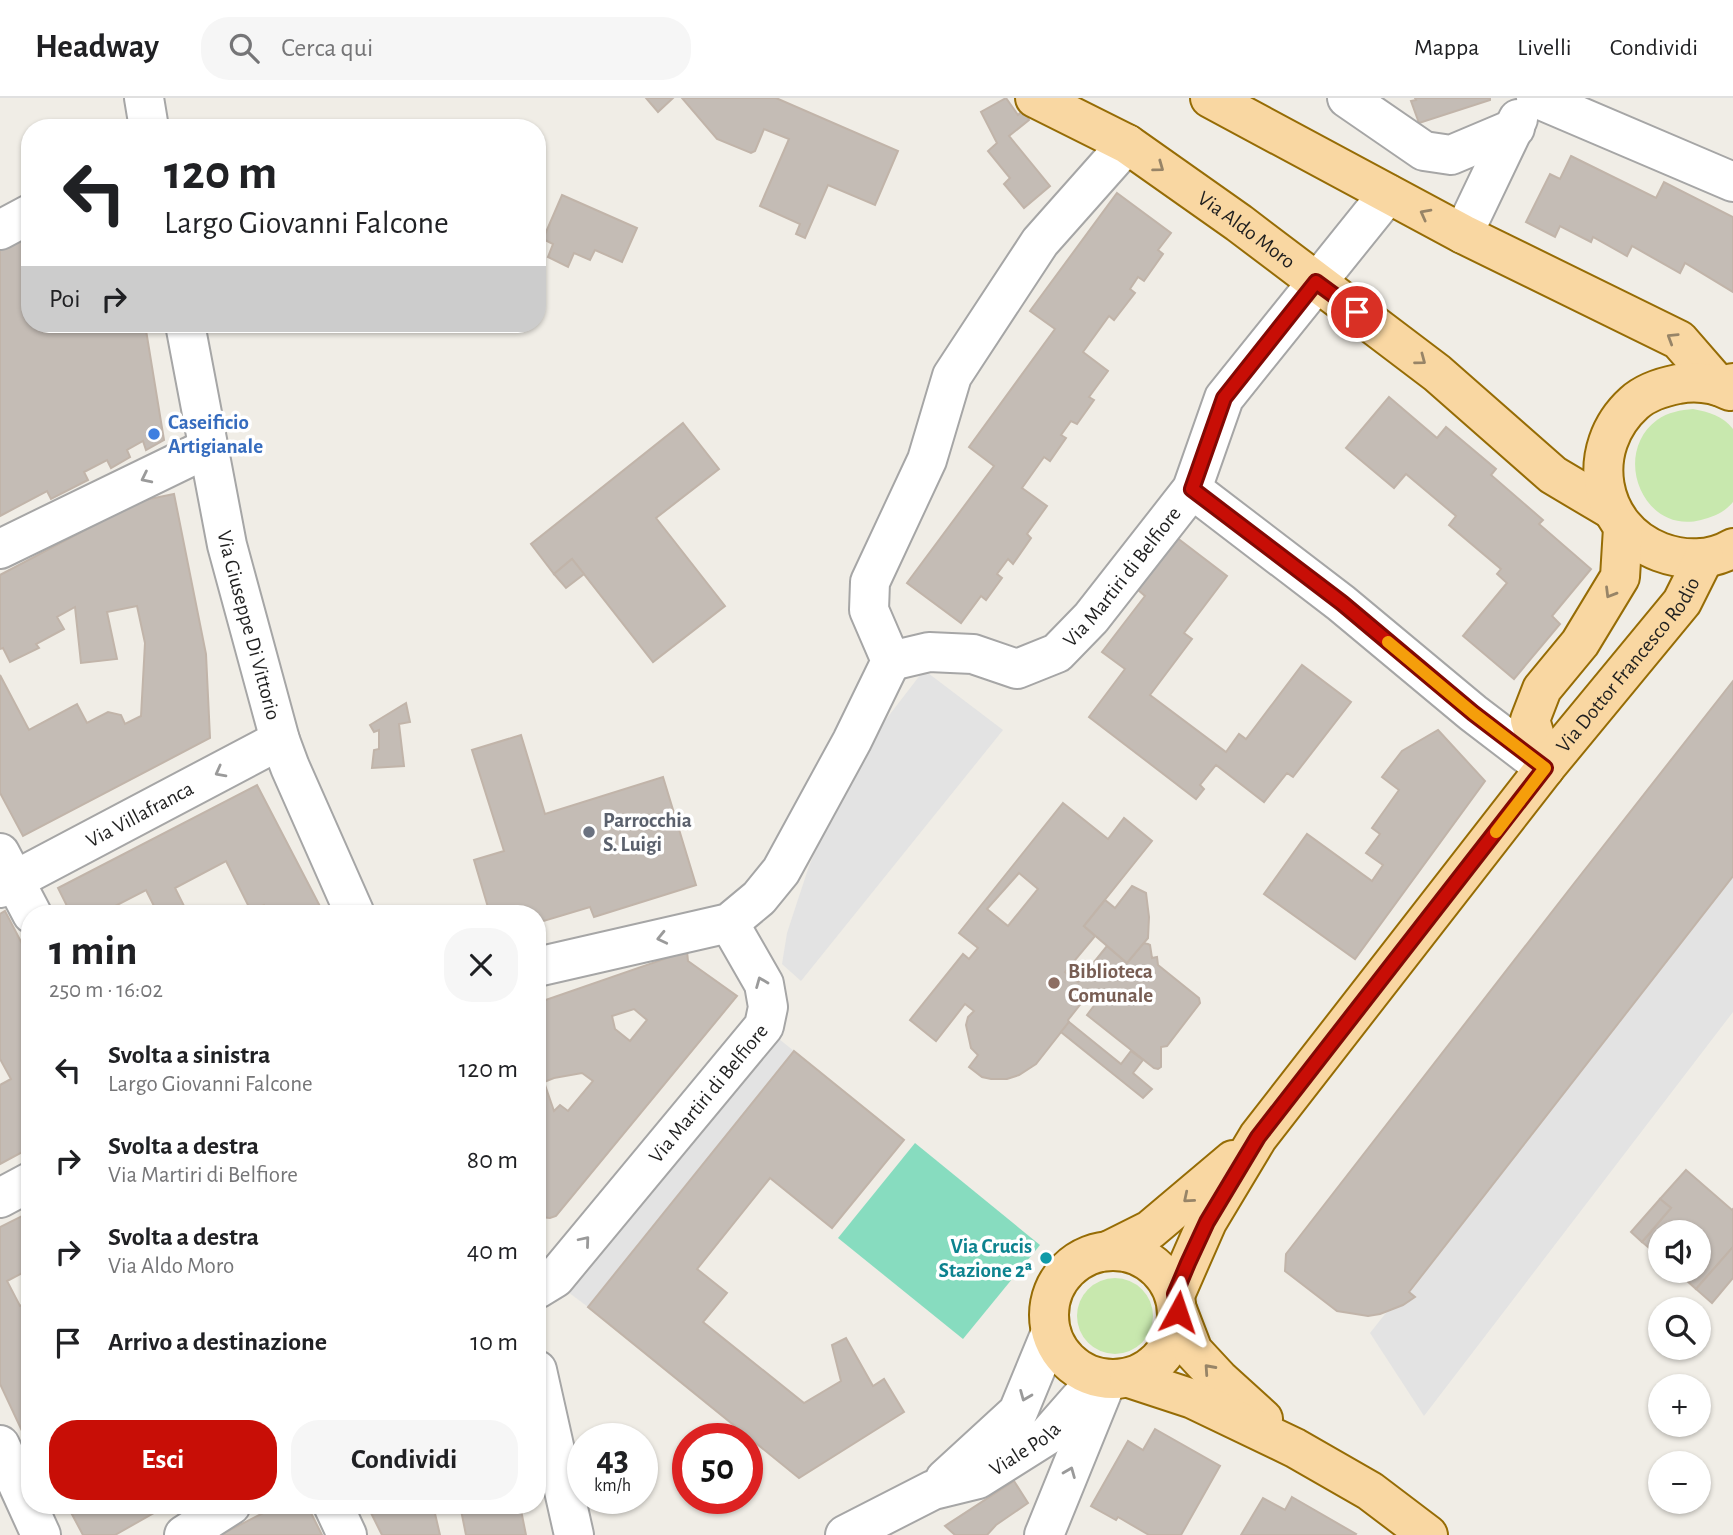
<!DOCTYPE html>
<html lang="it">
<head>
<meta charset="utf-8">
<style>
  body { margin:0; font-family:"Alegreya Sans",sans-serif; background:#f6f6f6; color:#202124; height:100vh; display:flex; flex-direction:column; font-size:26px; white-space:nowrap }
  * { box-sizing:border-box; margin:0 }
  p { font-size:23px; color:#757577 }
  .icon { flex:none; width:38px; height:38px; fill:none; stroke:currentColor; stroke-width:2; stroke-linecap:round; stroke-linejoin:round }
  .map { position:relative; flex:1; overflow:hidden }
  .sheet { position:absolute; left:21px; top:807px; width:525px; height:609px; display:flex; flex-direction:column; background:#fff; border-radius:28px; box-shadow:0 2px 5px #0004 }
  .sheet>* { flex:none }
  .hud { position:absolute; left:21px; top:21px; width:525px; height:214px; border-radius:28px; box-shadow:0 2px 5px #0004; background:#fff; color:#202124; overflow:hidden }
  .buttons { position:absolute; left:1648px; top:1122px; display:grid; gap:14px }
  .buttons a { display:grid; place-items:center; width:63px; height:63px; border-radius:50%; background:#fff; box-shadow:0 2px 5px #0004; font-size:35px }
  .speed { position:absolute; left:567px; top:1325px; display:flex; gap:14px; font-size:35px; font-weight:700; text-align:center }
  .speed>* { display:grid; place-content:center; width:91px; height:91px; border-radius:50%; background:#fff; box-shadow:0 2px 5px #0004; line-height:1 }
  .speed small { font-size:18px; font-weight:400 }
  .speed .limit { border:10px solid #d22; background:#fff; color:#111 }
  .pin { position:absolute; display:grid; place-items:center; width:60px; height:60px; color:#fff; margin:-30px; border:4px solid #fff; border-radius:50%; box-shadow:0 2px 7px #0007 }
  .me { position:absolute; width:77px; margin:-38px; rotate:5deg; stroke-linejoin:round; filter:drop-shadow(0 0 5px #0008) }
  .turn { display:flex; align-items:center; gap:24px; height:147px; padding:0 28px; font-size:32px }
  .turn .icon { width:91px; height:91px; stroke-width:2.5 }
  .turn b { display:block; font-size:49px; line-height:60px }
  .then { display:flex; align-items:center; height:66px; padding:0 28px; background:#0003; gap:14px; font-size:26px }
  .round { display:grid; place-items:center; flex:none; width:74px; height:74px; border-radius:28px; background:#f6f6f6 }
  .head { display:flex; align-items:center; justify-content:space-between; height:119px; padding:0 28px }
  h1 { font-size:42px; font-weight:600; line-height:52px }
  .primary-button { display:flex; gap:14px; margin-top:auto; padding:14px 28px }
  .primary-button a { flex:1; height:80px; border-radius:28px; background:#c80e06; color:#fff; font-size:28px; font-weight:600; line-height:80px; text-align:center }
  .primary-button a+a { background:#f6f6f6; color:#202124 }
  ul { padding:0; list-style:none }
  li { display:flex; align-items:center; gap:21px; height:91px; padding:0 28px }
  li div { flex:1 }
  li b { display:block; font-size:26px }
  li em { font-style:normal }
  header { display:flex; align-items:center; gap:42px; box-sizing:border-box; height:98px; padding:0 35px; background:#fff; border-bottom:2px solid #e0e0e0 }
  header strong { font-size:33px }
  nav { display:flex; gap:38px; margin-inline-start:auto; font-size:24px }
  .search { width:490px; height:63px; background:#f6f6f6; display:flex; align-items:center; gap:18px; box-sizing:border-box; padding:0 24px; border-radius:28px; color:#757577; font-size:26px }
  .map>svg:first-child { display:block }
  .grass { fill:#c8e8ae }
  .pitch { fill:#87dcbf }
  .parking { fill:#e3e3e3 }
  .building { fill:#c4bcb5; stroke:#c1b4a9; stroke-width:2; fill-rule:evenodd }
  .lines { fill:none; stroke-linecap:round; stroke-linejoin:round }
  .minor-casing { stroke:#a6a6a6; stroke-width:42 }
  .major-casing { stroke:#966c05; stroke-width:42 }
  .minor { stroke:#fff; stroke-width:38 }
  .major { stroke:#f9d7a2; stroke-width:38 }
  .oneway { stroke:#978467 }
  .oneway2 { stroke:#9a9a9a }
  .route-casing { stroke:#820904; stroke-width:18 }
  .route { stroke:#c80e06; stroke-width:12 }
  .slow { stroke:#f59e0b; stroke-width:12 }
  .shop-dot { fill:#3f7fe0; stroke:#fff; stroke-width:2.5 }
  .worship-dot { fill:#6b7280; stroke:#fff; stroke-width:2.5 }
  .education-dot { fill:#8d6e63; stroke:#fff; stroke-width:2.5 }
  .culture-dot { fill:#0f9aa8; stroke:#fff; stroke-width:2.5 }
  .labels { text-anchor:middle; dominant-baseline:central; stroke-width:7; stroke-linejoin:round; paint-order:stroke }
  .street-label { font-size:21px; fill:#1f1f1f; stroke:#fff }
  .shop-label { font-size:21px; font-weight:bold; fill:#366cbe; stroke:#fff; text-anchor:start }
  .worship-label { font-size:21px; font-weight:bold; fill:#5b616d; stroke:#fff; text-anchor:start }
  .education-label { font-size:21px; font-weight:bold; fill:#785e54; stroke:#fff; text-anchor:start }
  .culture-label { font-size:21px; font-weight:bold; fill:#0d838f; stroke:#fff; text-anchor:end }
</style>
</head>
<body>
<header>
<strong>Headway</strong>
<div class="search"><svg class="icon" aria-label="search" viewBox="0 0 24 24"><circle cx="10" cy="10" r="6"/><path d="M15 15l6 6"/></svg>Cerca qui</div>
<nav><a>Mappa</a><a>Livelli</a><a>Condividi</a></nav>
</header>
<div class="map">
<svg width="1733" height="1437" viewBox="0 0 1733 1437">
  <rect width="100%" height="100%" fill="#f0ede6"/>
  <!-- grass -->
  <g class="grass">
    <path d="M 1693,311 C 1709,314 1723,318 1733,331 L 1733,404 C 1725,414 1713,419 1701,422 C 1643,437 1611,356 1657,322 C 1668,314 1681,312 1693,311 Z"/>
    <circle cx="1115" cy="1218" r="38"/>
  </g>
  <!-- pitch -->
  <path class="pitch" d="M 915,1045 L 1040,1147 L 963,1241 L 838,1140 Z"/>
  <!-- parking -->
  <g class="parking">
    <path d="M 924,572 L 1003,632 L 801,883 L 782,866 L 787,835 L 809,768 L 857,659 Z"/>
    <path d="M 1733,777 L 1733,914 L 1424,1318 L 1370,1235 Z"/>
    <path d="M 774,937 L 794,953 L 588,1209 L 568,1194 Z"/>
  </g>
  <!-- building -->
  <g class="building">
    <path d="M 646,0 L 673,0 L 658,14 Z"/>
    <path d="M 682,0 L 776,0 L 898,53 L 875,107 L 828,87 L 805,140 L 796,136 L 800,126 L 760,108 L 789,41 L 764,31 L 755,53 L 751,55 L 717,41 Z"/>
    <path d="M 1006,0 L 1018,17 L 1023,12 L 1029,22 L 1009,38 L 1050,88 L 1024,110 L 1004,86 L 1010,80 L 988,53 L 997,45 L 981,14 Z"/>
    <path d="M 1415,0 L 1490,0 L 1490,2 L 1419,25 L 1411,3 L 1416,2 Z"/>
    <path d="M 1571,58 L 1656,100 L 1664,84 L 1733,119 L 1733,194 L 1685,165 L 1680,175 L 1632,148 L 1627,158 L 1593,139 L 1591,144 L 1560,128 L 1555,139 L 1526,124 L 1550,76 L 1560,81 Z"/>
    <path d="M 1117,95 L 1171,135 L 1158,152 L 1163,156 L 1144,183 L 1138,179 L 1130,191 L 1135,195 L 1114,222 L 1109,218 L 1083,254 L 1108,273 L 1089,299 L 1094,302 L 1077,326 L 1071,323 L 1061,337 L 1066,340 L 1050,363 L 1044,359 L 1022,390 L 1047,408 L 1027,436 L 1031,440 L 1013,466 L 1008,461 L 997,476 L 1002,480 L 986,502 L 981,498 L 961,525 L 907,485 L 994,368 L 969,349 L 1055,231 L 1030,213 Z"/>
    <path d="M 562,97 L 637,130 L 622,164 L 595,152 L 590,162 L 574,155 L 568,169 L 548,159 L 553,146 L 543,141 Z"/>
    <path d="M 30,129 L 30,226 L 145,226 L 164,342 L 146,352 L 143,343 L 127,352 L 130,359 L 111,370 L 107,362 L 84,374 L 88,382 L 51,401 L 47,393 L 0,418 L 0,145 Z"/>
    <path d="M 1389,299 L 1437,340 L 1446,329 L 1496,371 L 1491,377 L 1543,422 L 1539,426 L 1591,471 L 1552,518 L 1560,526 L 1514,581 L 1463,538 L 1507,485 L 1497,476 L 1501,471 L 1449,427 L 1456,418 L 1406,376 L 1394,390 L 1346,350 Z"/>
    <path d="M 683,325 L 719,371 L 656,420 L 725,508 L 653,564 L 572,461 L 554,476 L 531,446 Z"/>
    <path d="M 174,396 L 206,556 L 210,640 L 23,738 L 0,695 L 0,577 L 29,632 L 77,606 L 87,625 L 108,614 L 121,617 L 125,626 L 141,618 L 145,545 L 137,508 L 107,514 L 117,561 L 81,565 L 75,509 L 57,519 L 64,531 L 36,546 L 39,550 L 10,564 L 3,550 L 0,551 L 0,477 L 140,403 Z"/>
    <path d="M 1176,439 L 1227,478 L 1184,535 L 1192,541 L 1150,597 L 1226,654 L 1239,636 L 1246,641 L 1302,567 L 1351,604 L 1293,679 L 1287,675 L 1264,704 L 1216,667 L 1200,687 L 1204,691 L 1196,701 L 1089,619 L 1125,571 L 1102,554 L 1145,498 L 1137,491 Z"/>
    <path d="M 572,461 L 584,476 L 566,490 L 554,476 Z"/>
    <path d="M 1733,583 L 1733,778 L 1409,1194 L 1415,1199 L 1403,1207 L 1380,1216 L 1368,1218 L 1337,1213 L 1285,1173 L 1286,1156 L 1572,788 Z"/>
    <path d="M 406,605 L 410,624 L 399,626 L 404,668 L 372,670 L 374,652 L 379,651 L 379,632 L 374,634 L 370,627 Z"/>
    <path d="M 1438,632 L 1485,683 L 1355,861 L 1264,796 L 1307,736 L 1372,783 L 1383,767 L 1366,755 L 1380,736 L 1372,730 L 1399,692 L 1382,679 L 1402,653 Z"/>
    <path d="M 521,637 L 545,716 L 663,679 L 696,787 L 594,819 L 590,809 L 537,825 L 537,816 L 490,816 L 474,762 L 504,753 L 472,652 Z"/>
    <path d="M 257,687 L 324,816 L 268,816 L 264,807 L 251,813 L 226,763 L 175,790 L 188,816 L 158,816 L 146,792 L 115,808 L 118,816 L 71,816 L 58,790 Z"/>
    <path d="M 1063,705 L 1108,741 L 1124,720 L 1152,743 L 1084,828 L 1095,838 L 1065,874 L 1078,884 L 1107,848 L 1127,865 L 1143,845 L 1148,846 L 1150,847 L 1152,860 L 1157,859 L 1158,867 L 1199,900 L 1200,905 L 1167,948 L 1161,949 L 1161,969 L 1158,971 L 1154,970 L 1087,917 L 1096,905 L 1087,898 L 1068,922 L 1069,924 L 1036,966 L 1019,977 L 1007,981 L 991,981 L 982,979 L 969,969 L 978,957 L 971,950 L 966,927 L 968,919 L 974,913 L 965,906 L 936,943 L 910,922 L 963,856 L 969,861 L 978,850 L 959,835 ZM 1019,775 L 1038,791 L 1008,828 L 987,811 Z"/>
    <path d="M 1132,788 L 1146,795 L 1149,819 L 1148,840 L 1127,865 L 1084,828 L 1105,802 L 1115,810 Z"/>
    <path d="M 5,813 L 30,861 L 30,1050 L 0,1066 L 0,987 L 11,981 L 0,961 L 0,816 Z"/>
    <path d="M 687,853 L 688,863 L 737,898 L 556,1118 L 550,1120 L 540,1119 L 537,1117 L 537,905 ZM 634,911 L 647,922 L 630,943 L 615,931 L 612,918 ZM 582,975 L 593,983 L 568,1013 L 560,1007 L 554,1013 L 544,984 L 554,980 Z"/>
    <path d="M 1069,924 L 1121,966 L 1131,953 L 1143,962 L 1133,975 L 1152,991 L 1143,1000 L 1061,934 Z"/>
    <path d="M 794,953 L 904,1042 L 832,1130 L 770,1080 L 697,1171 L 727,1195 L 703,1224 L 804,1305 L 841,1283 L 832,1247 L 846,1240 L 873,1288 L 884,1281 L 904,1314 L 799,1380 L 588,1209 Z"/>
    <path d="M 1686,1072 L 1732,1112 L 1733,1111 L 1733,1149 L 1696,1191 L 1675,1172 L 1699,1172 L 1699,1134 L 1661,1134 L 1661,1160 L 1642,1144 L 1671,1110 L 1660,1101 Z"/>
    <path d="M 1660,1101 L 1671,1110 L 1642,1144 L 1631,1134 Z"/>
    <path d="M 30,1114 L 30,1178 L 27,1180 L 24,1174 L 7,1183 L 20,1208 L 30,1203 L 30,1350 L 0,1286 L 0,1129 Z"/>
    <path d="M 1733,1149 L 1733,1180 L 1712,1205 L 1696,1191 Z"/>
    <path d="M 1155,1331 L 1220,1368 L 1181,1437 L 1149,1437 L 1118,1419 L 1116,1422 L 1091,1408 L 1128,1343 L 1143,1352 Z"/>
    <path d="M 1014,1383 L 1028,1405 L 996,1427 L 987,1437 L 955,1437 L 945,1428 Z"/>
    <path d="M 1292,1399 L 1356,1436 L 1355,1437 L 1241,1437 L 1263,1400 L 1285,1412 Z"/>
    <path d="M 67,1407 L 168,1407 L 115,1437 L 83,1437 Z"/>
    <path d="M 279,1407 L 307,1407 L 322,1437 L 220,1437 Z"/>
    <path d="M 367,1407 L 433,1407 L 440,1437 L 382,1437 Z"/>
    <path d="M 460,1407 L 520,1407 L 526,1437 L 466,1437 Z"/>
  </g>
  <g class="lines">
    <defs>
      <g id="minor">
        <path d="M 144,0 L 149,30"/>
        <path d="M 1347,0 L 1424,53 L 1451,57 L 1515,30"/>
        <path d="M 1536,0 L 1733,84"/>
        <path d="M 0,132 L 30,116"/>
        <path d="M 1463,136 L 1518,21"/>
        <path id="s1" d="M 185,226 L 227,447 L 280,642 L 290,669 L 355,816"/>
        <path d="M 1192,391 L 1341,505 L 1473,615 L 1545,670"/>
        <path d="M 0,451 L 208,350"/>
        <path id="s2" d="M 891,563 L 929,554 L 973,556 L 1017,571 L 1057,555 L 1091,520 L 1192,391 L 1224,300 L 1388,96"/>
        <path d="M 0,755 L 32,816"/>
        <path id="s3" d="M 0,790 L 280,642"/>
        <path d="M 537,869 L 729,825 L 759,800 L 781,773 L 852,643 L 891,563 L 869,512 L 870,484 L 927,362 L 952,278 L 1040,144 L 1127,46"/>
        <path d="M 0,1100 L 30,1084"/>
        <path id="s4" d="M 537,1191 L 555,1180 L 764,928 L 768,909 L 764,886 L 729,825"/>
        <path d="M 537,1272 L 574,1437"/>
        <path d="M 0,1347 L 41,1437"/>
        <path d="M 945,1381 L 1018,1314 L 1051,1234"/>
        <path d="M 333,1407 L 347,1437"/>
        <path d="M 184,1437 L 231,1407"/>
        <path id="s5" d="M 845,1437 L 933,1392 L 978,1381 L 1048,1337 L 1098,1280"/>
        <path d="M 1044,1437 L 1105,1287"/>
      </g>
      <g id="major">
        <path id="s6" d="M 1035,0 L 1127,46 L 1239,125 L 1437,275 L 1553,377 L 1612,412"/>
        <path d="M 1210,0 L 1463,136 L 1679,242 L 1719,288 L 1733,285"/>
        <path d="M 1730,293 C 1714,285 1695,283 1678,286 C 1663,289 1646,294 1634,305 C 1584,350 1597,430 1660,454 C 1684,463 1711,463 1733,450"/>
        <path d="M 1545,670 L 1530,622 L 1542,591 L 1580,545 L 1620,479 L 1623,430"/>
        <circle cx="1113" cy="1217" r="64"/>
        <path d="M 1108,1153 L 1150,1132 L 1233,1062"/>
        <path id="s7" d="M 1175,1197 L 1207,1124 L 1258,1039 L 1545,670 L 1682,504 L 1704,460"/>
        <path d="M 1178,1214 L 1193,1253 L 1219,1281 L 1263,1321"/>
        <path d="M 1129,1280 L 1193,1301 L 1295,1350 L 1370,1393 L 1428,1437"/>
      </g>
    </defs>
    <!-- minor casing -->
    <use href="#minor" class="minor-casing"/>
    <!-- major casing -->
    <use href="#major" class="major-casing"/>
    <!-- minor -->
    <use href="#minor" class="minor"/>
    <!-- major -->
    <use href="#major" class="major"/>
  </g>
  <!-- one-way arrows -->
  <defs><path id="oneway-chevron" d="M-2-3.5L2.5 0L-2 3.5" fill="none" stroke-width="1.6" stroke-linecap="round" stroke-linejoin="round" transform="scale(1.75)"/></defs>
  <g class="oneway">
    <use href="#oneway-chevron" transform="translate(1159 69) rotate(36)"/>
    <use href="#oneway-chevron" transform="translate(1425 116) rotate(-152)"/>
    <use href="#oneway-chevron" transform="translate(1672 240) rotate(-148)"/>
    <use href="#oneway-chevron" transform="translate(1421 262) rotate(37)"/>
    <use href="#oneway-chevron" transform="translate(1610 495) rotate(121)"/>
    <use href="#oneway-chevron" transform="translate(1188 1100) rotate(140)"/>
    <use href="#oneway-chevron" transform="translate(1209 1271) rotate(-132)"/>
  </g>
  <g class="oneway2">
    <use href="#oneway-chevron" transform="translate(146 380) rotate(154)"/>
    <use href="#oneway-chevron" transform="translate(220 674) rotate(152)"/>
    <use href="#oneway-chevron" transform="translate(662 840) rotate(167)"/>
    <use href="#oneway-chevron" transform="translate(761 884) rotate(-112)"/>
    <use href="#oneway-chevron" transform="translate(585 1143) rotate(-50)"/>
    <use href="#oneway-chevron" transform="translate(1025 1298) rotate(112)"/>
    <use href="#oneway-chevron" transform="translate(1070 1374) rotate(-68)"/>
  </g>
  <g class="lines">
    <defs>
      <path id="route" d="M 1178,1214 L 1175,1196 L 1188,1165 L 1207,1124 L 1258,1039 L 1545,670 L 1473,615 L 1342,505 L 1192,391 L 1224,300 L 1316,184 L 1357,214"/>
    </defs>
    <!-- route casing -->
    <use href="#route" class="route-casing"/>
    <!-- route -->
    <use href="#route" class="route"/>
    <!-- slow -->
    <path class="slow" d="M 1388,544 L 1473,615 L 1545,670 L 1496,734"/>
  </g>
  <!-- markers -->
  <circle class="shop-dot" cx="154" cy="336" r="7"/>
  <circle class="worship-dot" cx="589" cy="734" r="7"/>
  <circle class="education-dot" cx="1054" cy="885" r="7"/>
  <circle class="culture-dot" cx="1046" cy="1160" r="7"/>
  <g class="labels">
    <!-- street labels -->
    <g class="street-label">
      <text stroke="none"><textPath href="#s6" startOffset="250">Via Aldo Moro</textPath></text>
      <text stroke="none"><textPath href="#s2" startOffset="273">Via Martiri di Belfiore</textPath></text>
      <text stroke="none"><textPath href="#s1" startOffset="308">Via Giuseppe Di Vittorio</textPath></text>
      <text stroke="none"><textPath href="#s7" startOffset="779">Via Dottor Francesco Rodio</textPath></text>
      <text stroke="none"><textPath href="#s3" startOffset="158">Via Villafranca</textPath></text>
      <text stroke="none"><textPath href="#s4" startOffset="261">Via Martiri di Belfiore</textPath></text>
      <text stroke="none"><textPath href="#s5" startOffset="201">Viale Pola</textPath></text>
    </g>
    <!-- shop labels -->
    <g class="shop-label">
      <text x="168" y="324">Caseificio<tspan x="168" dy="24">Artigianale</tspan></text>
    </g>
    <!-- worship labels -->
    <g class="worship-label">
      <text x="603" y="722">Parrocchia<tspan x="603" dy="24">S. Luigi</tspan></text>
    </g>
    <!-- education labels -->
    <g class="education-label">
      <text x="1068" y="873">Biblioteca<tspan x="1068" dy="24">Comunale</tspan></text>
    </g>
    <!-- culture labels -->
    <g class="culture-label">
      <text x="1032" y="1148">Via Crucis<tspan x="1032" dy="24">Stazione 2ª</tspan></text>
    </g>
  </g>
</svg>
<div class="buttons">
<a><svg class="icon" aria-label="sound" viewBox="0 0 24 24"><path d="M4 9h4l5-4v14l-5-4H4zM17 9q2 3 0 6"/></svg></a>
<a><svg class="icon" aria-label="search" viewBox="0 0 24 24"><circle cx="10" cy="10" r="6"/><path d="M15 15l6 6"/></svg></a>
<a>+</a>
<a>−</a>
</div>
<div class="speed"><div>43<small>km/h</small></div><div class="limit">50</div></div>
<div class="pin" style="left:1357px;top:214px;background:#d93025"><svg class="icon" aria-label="arrive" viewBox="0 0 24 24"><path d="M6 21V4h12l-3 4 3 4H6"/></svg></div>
<svg class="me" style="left:1178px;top:1214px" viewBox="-20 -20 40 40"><path d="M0-17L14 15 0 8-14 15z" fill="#c80e06" stroke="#fff" stroke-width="4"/></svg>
<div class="hud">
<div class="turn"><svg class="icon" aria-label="left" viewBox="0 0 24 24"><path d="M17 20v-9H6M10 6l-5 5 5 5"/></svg><div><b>120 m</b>Largo Giovanni Falcone</div></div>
<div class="then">Poi<svg class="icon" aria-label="right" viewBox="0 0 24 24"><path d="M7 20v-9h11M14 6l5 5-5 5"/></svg></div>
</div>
<section class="sheet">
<div class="head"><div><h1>1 min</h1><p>250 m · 16:02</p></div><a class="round"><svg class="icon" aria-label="close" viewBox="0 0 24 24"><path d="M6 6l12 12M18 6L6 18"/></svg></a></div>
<ul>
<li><svg class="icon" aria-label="left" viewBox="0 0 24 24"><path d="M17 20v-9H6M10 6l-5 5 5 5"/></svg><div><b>Svolta a sinistra</b><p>Largo Giovanni Falcone</p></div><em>120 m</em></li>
<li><svg class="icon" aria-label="right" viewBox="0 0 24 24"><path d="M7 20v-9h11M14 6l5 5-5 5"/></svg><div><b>Svolta a destra</b><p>Via Martiri di Belfiore</p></div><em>80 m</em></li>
<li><svg class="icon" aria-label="right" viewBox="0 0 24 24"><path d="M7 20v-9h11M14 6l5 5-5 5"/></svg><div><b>Svolta a destra</b><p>Via Aldo Moro</p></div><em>40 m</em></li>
<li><svg class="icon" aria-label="arrive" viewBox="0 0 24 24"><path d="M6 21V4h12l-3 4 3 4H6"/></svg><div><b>Arrivo a destinazione</b></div><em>10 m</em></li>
</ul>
<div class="primary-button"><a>Esci</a><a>Condividi</a></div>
</section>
</div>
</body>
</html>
